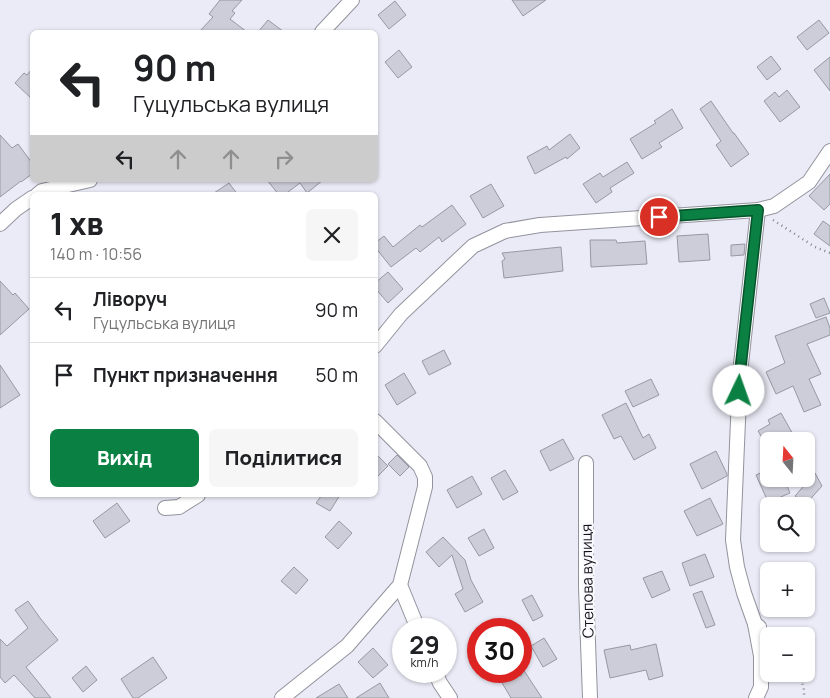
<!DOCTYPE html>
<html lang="uk">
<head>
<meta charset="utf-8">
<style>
  body { margin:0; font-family:Manrope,sans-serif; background:#f6f6f6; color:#202124; height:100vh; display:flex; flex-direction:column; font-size:19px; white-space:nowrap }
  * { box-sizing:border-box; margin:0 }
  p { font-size:16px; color:#757577 }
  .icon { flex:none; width:28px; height:28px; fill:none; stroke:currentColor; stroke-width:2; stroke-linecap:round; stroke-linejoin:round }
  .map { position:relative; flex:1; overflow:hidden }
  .side { position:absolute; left:30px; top:192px; width:348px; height:305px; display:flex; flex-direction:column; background:#fff; border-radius:8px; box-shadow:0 1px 4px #0004 }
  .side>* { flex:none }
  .guide { position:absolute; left:30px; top:30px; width:348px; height:152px; border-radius:8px; box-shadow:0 1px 4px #0004; background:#fff; color:#202124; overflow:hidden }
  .needle { width:32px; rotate:342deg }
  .buttons { position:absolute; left:760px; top:432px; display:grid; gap:10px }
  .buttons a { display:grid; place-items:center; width:55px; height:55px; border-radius:8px; background:#fff; box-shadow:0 1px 4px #0004; font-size:25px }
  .speed { position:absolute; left:392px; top:618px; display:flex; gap:10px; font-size:25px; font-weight:700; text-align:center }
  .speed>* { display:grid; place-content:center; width:65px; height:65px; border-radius:50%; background:#fff; box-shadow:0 1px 4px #0004; line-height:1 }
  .speed small { font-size:12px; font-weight:400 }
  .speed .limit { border:8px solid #d22; background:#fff; color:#111 }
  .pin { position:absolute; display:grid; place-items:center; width:42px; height:42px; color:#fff; margin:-21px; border:2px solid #fff; border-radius:50%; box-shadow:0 1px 5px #0007 }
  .me { position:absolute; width:55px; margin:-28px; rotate:3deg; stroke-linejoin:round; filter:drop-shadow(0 0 4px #0008) }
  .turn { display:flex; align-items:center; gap:18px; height:105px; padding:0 20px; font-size:22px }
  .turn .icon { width:65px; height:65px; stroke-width:2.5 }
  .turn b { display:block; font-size:35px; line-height:42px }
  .lanes { display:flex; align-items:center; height:48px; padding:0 20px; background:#0003; justify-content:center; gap:25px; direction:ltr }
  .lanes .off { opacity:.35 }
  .round { display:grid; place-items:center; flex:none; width:52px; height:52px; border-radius:8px; background:#f6f6f6 }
  .headline { display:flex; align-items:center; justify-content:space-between; height:85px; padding:0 20px }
  h1 { font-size:30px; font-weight:800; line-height:38px }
  .primary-button { display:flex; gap:10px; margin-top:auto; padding:10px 20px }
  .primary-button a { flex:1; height:58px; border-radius:8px; background:#0b8043; color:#fff; font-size:20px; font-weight:800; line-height:58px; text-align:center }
  .primary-button a+a { background:#f6f6f6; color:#202124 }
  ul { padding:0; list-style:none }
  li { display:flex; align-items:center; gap:15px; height:65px; padding:0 20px; border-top:1px solid #e0e0e0 }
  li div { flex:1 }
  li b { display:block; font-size:19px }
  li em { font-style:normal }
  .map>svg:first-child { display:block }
  .building { fill:#cdcdd9; stroke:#9898a3 }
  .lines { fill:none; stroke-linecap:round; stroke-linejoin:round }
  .street-casing { stroke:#93939e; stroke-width:16 }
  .path { stroke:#84848c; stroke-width:2.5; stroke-dasharray:1 4; stroke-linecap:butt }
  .street { stroke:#fff; stroke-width:14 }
  .route-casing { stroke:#07532c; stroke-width:12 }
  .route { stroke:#0b8043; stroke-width:9 }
  .labels { text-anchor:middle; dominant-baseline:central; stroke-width:4.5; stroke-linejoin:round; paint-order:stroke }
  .street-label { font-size:15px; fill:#141418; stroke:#f9f9fe }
</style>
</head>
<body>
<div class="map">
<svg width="830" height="698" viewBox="0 0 830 698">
  <rect width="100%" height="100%" fill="#ebebf7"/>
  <!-- building -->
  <g class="building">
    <path d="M 220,0 L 242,0 L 232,11 L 235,13 L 230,19 L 247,32 L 199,32 L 213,17 L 209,14 Z"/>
    <path d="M 512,0 L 546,0 L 523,16 Z"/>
    <path d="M 395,1 L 406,15 L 389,29 L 378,15 Z"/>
    <path d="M 268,20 L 284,32 L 258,32 Z"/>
    <path d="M 819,20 L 829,33 L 807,50 L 797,37 Z"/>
    <path d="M 399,50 L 412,67 L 398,78 L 385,62 Z"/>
    <path d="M 771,56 L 781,69 L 767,80 L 757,67 Z"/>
    <path d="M 830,57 L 830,91 L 814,70 Z"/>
    <path d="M 32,69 L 32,99 L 15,83 L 24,73 L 27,75 Z"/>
    <path d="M 787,90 L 800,107 L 780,122 L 764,101 L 775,92 L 779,97 Z"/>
    <path d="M 711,101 L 733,133 L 734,133 L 749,154 L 731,167 L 716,145 L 721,141 L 700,109 Z"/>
    <path d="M 672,109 L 683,128 L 659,143 L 662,147 L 642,159 L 630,139 L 656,123 L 654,121 Z"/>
    <path d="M 570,134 L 580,148 L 567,159 L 566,157 L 535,174 L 527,157 L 547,146 L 549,150 Z"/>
    <path d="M 0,135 L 12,148 L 18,144 L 32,163 L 32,174 L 21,182 L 21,181 L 0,197 Z"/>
    <path d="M 627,162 L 634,173 L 610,188 L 612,192 L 596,203 L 583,184 L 600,173 L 603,177 Z"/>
    <path d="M 830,174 L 830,204 L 824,210 L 809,196 Z"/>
    <path d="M 267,180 L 323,180 L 307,193 L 300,183 L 284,195 L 279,195 Z"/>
    <path d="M 229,183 L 238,195 L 211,195 Z"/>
    <path d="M 491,184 L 504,206 L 483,218 L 470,196 Z"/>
    <path d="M 452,205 L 466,224 L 442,242 L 439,237 L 420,252 L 416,248 L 391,267 L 375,247 L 375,243 L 384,236 L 393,247 L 420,225 L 422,227 Z"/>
    <path d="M 823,221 L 830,226 L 830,246 L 814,234 Z"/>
    <path d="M 708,234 L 710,260 L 679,262 L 677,236 Z"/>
    <path d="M 590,240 L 616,240 L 617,243 L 645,241 L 647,264 L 591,267 Z"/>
    <path d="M 745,244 L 744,255 L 731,256 L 731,245 Z"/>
    <path d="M 561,247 L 563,271 L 504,278 L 502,261 L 505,259 L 502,253 Z"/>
    <path d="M 388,272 L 403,289 L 388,303 L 375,288 L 375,283 Z"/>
    <path d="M 0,281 L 13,295 L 15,293 L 29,309 L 0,335 Z"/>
    <path d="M 824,298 L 830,313 L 816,318 L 810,304 Z"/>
    <path d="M 826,317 L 830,328 L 830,335 L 807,344 L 821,374 L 809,379 L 821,405 L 804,412 L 793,386 L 776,394 L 766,372 L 785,363 L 775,336 Z"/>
    <path d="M 444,350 L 451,364 L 429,375 L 422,361 Z"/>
    <path d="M 0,365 L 20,395 L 0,408 Z"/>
    <path d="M 404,373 L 416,393 L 397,405 L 385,385 Z"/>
    <path d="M 651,379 L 659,395 L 633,407 L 625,391 Z"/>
    <path d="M 626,403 L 643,438 L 649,434 L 656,448 L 634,460 L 621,436 L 614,439 L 602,415 Z"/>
    <path d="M 781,413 L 795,438 L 789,441 L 764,441 L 758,431 L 770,424 L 768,420 Z"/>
    <path d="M 563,439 L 574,459 L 550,471 L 540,451 Z"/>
    <path d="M 716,451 L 727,474 L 727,476 L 702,489 L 690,464 Z"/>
    <path d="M 375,453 L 388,466 L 375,479 Z"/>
    <path d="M 397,455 L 409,467 L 400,476 L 388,464 Z"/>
    <path d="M 769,469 L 769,479 L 784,479 L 790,493 L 769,502 L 769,504 L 756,475 Z"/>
    <path d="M 505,470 L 518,492 L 503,500 L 491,478 Z"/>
    <path d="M 815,473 L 822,486 L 805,505 L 795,496 Z"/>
    <path d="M 472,476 L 482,494 L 457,508 L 447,490 Z"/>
    <path d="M 322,495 L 340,495 L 330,511 L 316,503 Z"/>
    <path d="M 710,498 L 723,524 L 697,536 L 684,511 Z"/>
    <path d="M 117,503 L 130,521 L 105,538 L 93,521 Z"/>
    <path d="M 339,521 L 352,533 L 338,549 L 325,537 Z"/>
    <path d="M 484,529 L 494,548 L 479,556 L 468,538 Z"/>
    <path d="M 443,537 L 465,560 L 471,580 L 483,602 L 465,612 L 455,594 L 463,589 L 452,555 L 439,567 L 426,552 Z"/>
    <path d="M 705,554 L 714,577 L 690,586 L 682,563 Z"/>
    <path d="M 294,567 L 308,580 L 296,594 L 281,581 Z"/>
    <path d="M 662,571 L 670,590 L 652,598 L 643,578 Z"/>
    <path d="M 702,591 L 715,625 L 706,628 L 693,594 Z"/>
    <path d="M 532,595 L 543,616 L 533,621 L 522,600 Z"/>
    <path d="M 28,601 L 40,618 L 58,640 L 26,667 L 51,698 L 35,698 L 14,675 L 5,683 L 0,677 L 0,639 L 7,646 L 28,628 L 15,610 Z"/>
    <path d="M 544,638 L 557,659 L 543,667 L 531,646 Z"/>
    <path d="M 656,644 L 663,676 L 649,680 L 646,670 L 610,678 L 604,650 L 630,645 L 631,650 Z"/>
    <path d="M 373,648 L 388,665 L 373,678 L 358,662 Z"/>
    <path d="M 153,657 L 167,678 L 138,698 L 133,698 L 121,679 Z"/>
    <path d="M 86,666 L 97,680 L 83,692 L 72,678 Z"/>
    <path d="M 521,666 L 542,698 L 511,698 L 495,671 L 519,671 L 521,676 Z"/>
    <path d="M 380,683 L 389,698 L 356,698 Z"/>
    <path d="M 339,684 L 348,698 L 316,698 Z"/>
  </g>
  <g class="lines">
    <defs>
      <g id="street">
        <path d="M 322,32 L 352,0"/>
        <path d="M 37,195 L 42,191 L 90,180"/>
        <path d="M 758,210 L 740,373 L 733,540 L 737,567 L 744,593 L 755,624 L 759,627"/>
        <path d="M 0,224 L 16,209 L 32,198"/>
        <path d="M 375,346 L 401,314 L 473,246 L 505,231 L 540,225 L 758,210 L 774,206 L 809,182 L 830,151"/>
        <path d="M 586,463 L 586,587 L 590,698"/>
        <path d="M 165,508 L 179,507 L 198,495"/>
        <path d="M 400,585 L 418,629"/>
        <path d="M 755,624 L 761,656 L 761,687 L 756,698"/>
        <path d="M 435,671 L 440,683 L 450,698"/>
        <path d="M 282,698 L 347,646 L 400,585 L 425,487 L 425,477 L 420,466 L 375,421"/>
      </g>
    </defs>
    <!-- street casing -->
    <use href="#street" class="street-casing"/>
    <!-- path -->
    <g class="path">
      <path d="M 773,220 L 815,247 L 830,253"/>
      <path d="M 800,674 L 804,690 L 804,698"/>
    </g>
    <!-- street -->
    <use href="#street" class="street"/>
  </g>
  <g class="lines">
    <defs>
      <path id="route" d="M 659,217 L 758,210 L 740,373 L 739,391"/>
    </defs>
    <!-- route casing -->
    <use href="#route" class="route-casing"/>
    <!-- route -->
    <use href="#route" class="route"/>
  </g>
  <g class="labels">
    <!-- street labels -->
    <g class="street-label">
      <text transform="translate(587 581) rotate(-91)">Степова вулиця</text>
    </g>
  </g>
</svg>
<div class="buttons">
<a><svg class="needle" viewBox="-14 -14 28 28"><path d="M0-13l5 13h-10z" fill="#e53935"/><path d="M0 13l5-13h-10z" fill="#757577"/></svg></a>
<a><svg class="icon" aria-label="search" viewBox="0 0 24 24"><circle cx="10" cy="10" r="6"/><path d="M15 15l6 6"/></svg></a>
<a>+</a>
<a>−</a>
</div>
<div class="speed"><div>29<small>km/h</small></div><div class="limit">30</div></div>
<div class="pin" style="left:659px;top:217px;background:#d93025"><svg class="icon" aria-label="arrive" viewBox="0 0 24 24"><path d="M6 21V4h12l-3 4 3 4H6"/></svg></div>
<svg class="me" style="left:739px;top:391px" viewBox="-20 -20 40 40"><circle r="19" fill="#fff"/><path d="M0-13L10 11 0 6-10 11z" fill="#0b8043"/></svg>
<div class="guide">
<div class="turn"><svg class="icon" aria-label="left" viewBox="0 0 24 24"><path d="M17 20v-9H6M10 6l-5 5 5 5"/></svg><div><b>90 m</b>Гуцульська вулиця</div></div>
<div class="lanes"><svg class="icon" aria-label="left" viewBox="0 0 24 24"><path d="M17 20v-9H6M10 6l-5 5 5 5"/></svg><svg class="icon off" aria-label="ahead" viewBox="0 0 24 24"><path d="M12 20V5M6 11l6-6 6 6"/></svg><svg class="icon off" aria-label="ahead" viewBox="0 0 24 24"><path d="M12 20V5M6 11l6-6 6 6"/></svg><svg class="icon off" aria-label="right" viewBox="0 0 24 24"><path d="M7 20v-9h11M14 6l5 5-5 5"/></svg></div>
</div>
<section class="side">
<div class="headline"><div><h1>1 хв</h1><p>140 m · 10:56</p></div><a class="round"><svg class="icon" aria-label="close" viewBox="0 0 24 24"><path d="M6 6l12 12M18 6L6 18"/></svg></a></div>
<ul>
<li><svg class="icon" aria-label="left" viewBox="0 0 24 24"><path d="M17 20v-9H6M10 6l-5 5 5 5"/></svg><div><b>Ліворуч</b><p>Гуцульська вулиця</p></div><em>90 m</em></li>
<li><svg class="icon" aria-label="arrive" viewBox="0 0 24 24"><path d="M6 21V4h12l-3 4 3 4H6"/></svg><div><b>Пункт призначення</b></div><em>50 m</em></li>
</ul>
<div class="primary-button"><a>Вихід</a><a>Поділитися</a></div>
</section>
</div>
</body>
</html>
